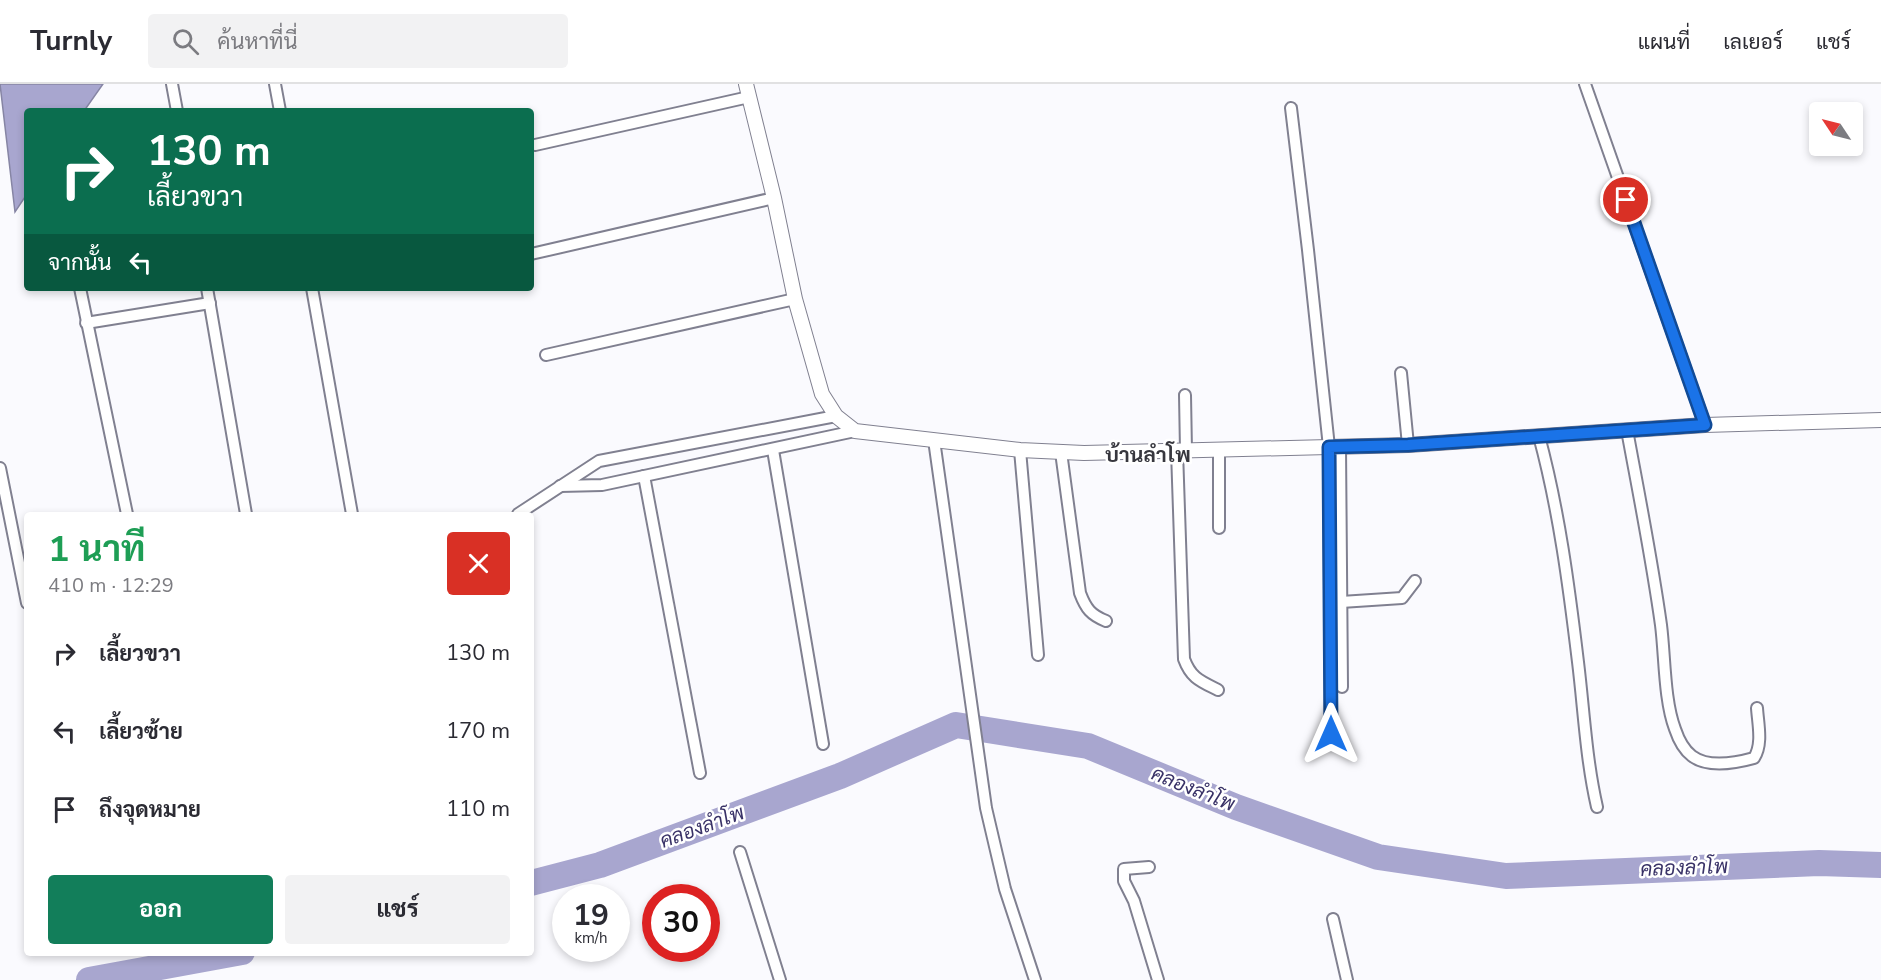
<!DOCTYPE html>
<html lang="th">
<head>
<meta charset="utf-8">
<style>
  body { margin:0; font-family:"Nunito Sans",Sarabun,sans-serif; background:#f2f2f3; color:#2b2b33; height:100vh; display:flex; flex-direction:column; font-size:22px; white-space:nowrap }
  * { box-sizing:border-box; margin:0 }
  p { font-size:20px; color:#7c7c81 }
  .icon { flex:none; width:33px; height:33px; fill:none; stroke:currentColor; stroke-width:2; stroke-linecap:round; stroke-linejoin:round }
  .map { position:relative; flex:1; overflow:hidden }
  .side { position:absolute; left:24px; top:428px; width:510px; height:444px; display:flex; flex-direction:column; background:#fff; border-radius:6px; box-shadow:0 3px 9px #0003 }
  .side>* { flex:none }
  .guide { position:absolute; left:24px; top:24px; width:510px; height:183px; border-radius:6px; box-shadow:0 3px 9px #0003; background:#0b6e4f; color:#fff; overflow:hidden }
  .needle { width:39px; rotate:305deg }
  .tools { position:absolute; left:1809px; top:18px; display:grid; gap:12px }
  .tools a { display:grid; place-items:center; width:54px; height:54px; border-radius:6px; background:#fff; box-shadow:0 3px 9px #0003; font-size:30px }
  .speed { position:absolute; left:552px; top:800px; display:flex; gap:12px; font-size:30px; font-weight:700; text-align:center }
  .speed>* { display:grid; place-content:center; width:78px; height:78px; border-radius:50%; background:#fff; box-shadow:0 3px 9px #0003; line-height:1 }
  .speed small { font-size:15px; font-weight:400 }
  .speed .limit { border:9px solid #d22; background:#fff; color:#111 }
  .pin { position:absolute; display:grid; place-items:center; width:51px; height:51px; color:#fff; margin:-26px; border:3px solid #fff; border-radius:50%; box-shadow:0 2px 6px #0007 }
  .me { position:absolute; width:66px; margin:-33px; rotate:0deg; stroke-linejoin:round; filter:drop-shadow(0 0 4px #0008) }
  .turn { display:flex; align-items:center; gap:21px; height:126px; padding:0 24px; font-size:27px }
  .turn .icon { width:78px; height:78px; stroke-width:2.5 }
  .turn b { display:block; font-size:42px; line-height:51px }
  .then { display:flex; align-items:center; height:57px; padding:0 24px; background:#0003; gap:12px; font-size:22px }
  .round { display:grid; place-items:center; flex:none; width:63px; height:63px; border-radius:6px; background:#f2f2f3 }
  .overview { display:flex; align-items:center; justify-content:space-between; height:102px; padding:0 24px }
  h1 { font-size:36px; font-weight:700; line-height:45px; color:#1e9e55 }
  .cta { display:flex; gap:12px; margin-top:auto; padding:12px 24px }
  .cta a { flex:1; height:69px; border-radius:6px; background:#127e5a; color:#fff; font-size:24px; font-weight:700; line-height:69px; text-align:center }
  .cta a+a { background:#f2f2f3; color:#2b2b33 }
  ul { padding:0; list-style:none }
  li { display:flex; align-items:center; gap:18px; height:78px; padding:0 24px }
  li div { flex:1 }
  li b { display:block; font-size:22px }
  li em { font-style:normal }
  header { display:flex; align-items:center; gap:36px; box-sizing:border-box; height:84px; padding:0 30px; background:#fff; border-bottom:2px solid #e1e1e2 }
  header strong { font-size:28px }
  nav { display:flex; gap:33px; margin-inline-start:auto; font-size:21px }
  .search { width:420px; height:54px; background:#f2f2f3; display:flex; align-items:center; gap:15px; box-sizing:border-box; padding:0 21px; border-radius:6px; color:#7c7c81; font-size:22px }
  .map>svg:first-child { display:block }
  .water { fill:#a8a6cf; stroke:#8685a4; stroke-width:1.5 }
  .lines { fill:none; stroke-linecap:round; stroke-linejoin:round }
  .river { stroke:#a8a6cf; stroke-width:26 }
  .minor-casing { stroke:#808090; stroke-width:14 }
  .tertiary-casing { stroke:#808090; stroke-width:16 }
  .minor { stroke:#fff; stroke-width:10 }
  .tertiary { stroke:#fff; stroke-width:14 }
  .route-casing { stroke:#114b97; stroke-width:15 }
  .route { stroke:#1a73e8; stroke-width:10 }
  .labels { text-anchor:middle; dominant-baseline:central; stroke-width:5; stroke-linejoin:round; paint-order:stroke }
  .water-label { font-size:20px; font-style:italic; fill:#393267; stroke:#fff }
  .quarter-label { font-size:21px; font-weight:bold; fill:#37373e; stroke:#fff }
</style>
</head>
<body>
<header>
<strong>Turnly</strong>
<div class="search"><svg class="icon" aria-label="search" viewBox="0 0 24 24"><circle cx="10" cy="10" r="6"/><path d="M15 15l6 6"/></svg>ค้นหาที่นี่</div>
<nav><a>แผนที่</a><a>เลเยอร์</a><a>แชร์</a></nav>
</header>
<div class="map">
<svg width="1881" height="896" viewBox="0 0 1881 896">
  <rect width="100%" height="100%" fill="#fafafe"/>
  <!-- water -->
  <path class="water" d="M 0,0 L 103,0 L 84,27 L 27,27 L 27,110 L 15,128 Z"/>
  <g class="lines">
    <!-- river -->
    <g class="river">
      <path d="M 531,799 L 600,781 L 840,692 L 956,641 L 1088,662 L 1236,723 L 1378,773 L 1506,792 L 1819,779 L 1881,781"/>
      <path d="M 89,896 L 242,868"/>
    </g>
    <defs>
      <g id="minor">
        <path d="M 172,0 L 177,27"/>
        <path d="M 275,0 L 280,27"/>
        <path d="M 1585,0 L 1705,341"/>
        <path d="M 1291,24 L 1308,166 L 1329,363 L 1331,650"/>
        <path d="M 535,61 L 749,13"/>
        <path d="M 531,170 L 774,114"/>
        <path d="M 80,204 L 127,430"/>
        <path d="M 207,204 L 246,430"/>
        <path d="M 312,204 L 352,430"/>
        <path d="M 86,239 L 210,219"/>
        <path d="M 546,271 L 795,215"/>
        <path d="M 1401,289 L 1408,361"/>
        <path d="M 1185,311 L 1186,367"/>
        <path d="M 1627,346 C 1639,411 1652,476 1661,541 C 1665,572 1664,616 1675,645 C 1678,654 1684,666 1692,672 C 1708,684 1736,679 1754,674 C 1763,660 1758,640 1757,624"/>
        <path d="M 1539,352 C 1559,426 1569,503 1578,578 C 1584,627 1586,675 1597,723"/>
        <path d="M 934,356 L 986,724 L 1005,805 L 1035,896"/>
        <path d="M 1340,363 L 1342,603"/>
        <path d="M 773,366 L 823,660"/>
        <path d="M 1020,366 L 1038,571"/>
        <path d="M 1177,367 L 1184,575 C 1191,594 1200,597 1218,606"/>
        <path d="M 1219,367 L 1219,444"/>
        <path d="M 1061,368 L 1080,509 C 1086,525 1091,531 1106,537"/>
        <path d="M 0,384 L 27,519"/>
        <path d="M 644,392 L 700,689"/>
        <path d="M 560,402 L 602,401 L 855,347"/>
        <path d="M 518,430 L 599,377 L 836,332"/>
        <path d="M 1341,518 L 1402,514 L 1415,497"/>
        <path d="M 740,768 L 780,896"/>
        <path d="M 1149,783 L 1124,785 L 1124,797 L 1134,817 L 1158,896"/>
        <path d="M 1333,835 L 1347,896"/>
      </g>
      <path id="tertiary" d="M 746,0 L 774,114 L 795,215 L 822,310 L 836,332 L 855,347 L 1020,366 L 1084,369 L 1408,361 L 1705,341 L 1881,336"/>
    </defs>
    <!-- minor casing -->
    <use href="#minor" class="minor-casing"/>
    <!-- tertiary casing -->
    <use href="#tertiary" class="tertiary-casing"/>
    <!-- minor -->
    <use href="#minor" class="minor"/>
    <!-- tertiary -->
    <use href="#tertiary" class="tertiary"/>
  </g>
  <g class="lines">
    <defs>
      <path id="route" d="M 1331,650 L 1329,363 L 1408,361 L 1705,341 L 1626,116"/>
    </defs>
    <!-- route casing -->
    <use href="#route" class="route-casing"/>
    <!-- route -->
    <use href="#route" class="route"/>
  </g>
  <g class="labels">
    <!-- water labels -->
    <g class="water-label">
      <text transform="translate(1193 705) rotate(22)">คลองลำโพ</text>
      <text transform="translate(702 743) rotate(-20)">คลองลำโพ</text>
      <text transform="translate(1684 784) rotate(-2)">คลองลำโพ</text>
    </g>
    <!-- quarter labels -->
    <g class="quarter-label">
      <text x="1148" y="371">บ้านลำโพ</text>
    </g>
  </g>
</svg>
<div class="tools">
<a><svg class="needle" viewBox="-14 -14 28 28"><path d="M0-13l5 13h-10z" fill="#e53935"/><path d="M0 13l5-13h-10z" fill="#7c7c81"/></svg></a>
</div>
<div class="speed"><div>19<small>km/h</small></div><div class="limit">30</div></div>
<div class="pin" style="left:1626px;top:116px;background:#d93025"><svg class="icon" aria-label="arrive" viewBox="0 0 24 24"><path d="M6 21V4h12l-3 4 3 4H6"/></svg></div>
<svg class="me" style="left:1331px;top:650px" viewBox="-20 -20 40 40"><path d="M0-17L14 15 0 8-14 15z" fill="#1a73e8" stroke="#fff" stroke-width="4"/></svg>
<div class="guide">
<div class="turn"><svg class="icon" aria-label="right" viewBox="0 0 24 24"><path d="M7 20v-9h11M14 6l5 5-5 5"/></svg><div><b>130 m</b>เลี้ยวขวา</div></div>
<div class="then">จากนั้น<svg class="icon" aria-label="left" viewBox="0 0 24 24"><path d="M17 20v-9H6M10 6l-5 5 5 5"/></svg></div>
</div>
<section class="side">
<div class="overview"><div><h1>1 นาที</h1><p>410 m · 12:29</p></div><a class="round" style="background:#d93025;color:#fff"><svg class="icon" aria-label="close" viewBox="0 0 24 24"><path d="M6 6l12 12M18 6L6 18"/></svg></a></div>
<ul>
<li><svg class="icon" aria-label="right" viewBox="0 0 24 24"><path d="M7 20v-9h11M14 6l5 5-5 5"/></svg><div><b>เลี้ยวขวา</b></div><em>130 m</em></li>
<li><svg class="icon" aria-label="left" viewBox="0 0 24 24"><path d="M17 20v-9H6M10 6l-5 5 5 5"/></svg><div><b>เลี้ยวซ้าย</b></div><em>170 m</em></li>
<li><svg class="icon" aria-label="arrive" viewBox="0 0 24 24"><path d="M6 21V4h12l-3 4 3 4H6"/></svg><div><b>ถึงจุดหมาย</b></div><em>110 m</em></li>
</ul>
<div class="cta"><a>ออก</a><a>แชร์</a></div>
</section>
</div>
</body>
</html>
